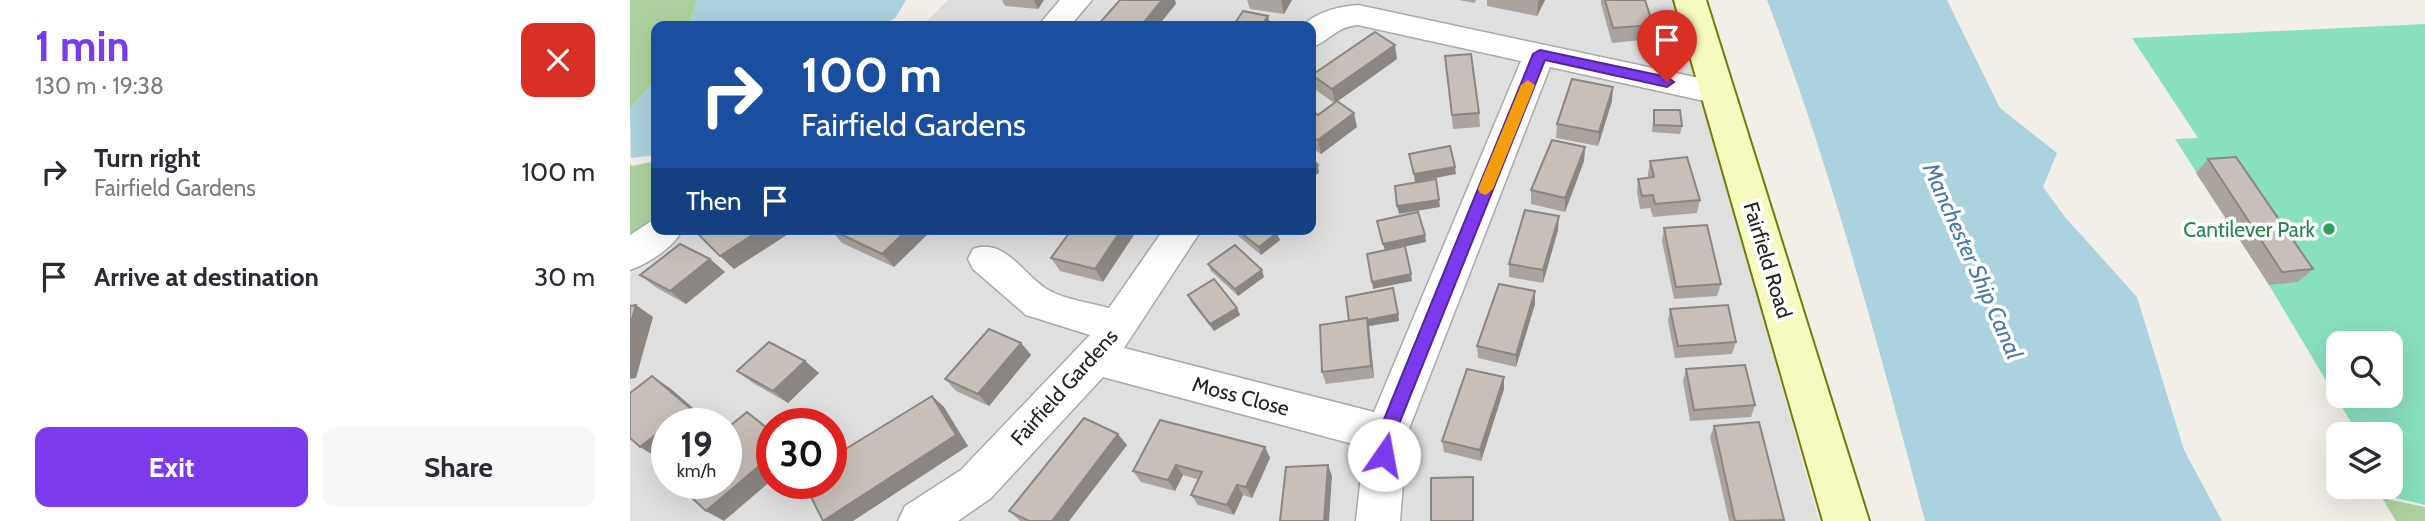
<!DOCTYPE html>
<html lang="en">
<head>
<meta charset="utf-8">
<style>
  body { margin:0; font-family:Cabin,sans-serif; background:#f7f7f7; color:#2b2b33; height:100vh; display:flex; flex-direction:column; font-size:26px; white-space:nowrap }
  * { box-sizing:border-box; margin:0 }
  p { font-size:23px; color:#7c7c81 }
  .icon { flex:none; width:38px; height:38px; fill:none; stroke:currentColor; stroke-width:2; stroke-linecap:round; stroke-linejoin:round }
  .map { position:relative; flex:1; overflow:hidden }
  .drawer { display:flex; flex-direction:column; background:#fff; width:630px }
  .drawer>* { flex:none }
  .banner { position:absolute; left:21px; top:21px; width:665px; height:214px; border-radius:14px; box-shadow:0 7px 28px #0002; background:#1a4fa0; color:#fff; overflow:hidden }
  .controls { position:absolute; left:1696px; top:331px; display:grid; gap:14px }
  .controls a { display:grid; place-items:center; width:77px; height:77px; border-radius:14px; background:#fff; box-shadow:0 7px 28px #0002; font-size:35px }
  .speed { position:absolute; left:21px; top:408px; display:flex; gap:14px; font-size:35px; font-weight:700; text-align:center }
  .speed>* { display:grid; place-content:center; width:91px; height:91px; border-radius:50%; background:#fff; box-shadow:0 7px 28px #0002; line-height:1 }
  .speed small { font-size:18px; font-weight:400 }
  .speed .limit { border:10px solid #d22; background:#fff; color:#111 }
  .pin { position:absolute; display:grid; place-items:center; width:60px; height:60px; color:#fff; margin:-72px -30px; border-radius:50% 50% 50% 0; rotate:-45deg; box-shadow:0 0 7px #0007 }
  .pin .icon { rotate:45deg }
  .me { position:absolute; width:77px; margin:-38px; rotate:12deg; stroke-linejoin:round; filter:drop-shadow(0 0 5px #0008) }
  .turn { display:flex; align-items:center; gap:24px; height:147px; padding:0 35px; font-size:32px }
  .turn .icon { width:91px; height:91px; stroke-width:2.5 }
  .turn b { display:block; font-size:49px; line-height:60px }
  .then { display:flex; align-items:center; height:66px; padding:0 35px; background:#0003; gap:14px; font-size:26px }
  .round { display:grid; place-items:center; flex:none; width:74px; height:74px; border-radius:14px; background:#f7f7f7 }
  .headline { display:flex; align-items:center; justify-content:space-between; height:119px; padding:0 35px }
  h1 { font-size:42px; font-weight:700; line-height:52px; color:#7c3aed }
  .cta { display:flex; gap:14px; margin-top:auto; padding:14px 35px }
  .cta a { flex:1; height:80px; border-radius:14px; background:#7c3aed; color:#fff; font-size:28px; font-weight:700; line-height:80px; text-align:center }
  .cta a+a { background:#f7f7f7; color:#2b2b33 }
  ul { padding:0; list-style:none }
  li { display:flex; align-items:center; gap:21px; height:105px; padding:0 35px }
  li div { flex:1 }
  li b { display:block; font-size:26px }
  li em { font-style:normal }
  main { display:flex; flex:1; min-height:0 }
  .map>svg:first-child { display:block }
  .residential { fill:#e0dfdf; fill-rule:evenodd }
  .forest { fill:#add19e }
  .pitch { fill:#88e0be; fill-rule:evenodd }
  .water { fill:#aad3df }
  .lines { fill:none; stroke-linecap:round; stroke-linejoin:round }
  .street-casing { stroke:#a9a9a9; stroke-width:3 }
  .secondary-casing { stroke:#707d05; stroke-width:4 }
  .street { fill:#fff; fill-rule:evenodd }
  .secondary { fill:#f7fabf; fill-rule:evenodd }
  .wall { fill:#aba49e }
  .shaded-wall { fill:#8b8681 }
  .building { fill:#c7bfb8; stroke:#8b8681; stroke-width:2 }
  .route { fill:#7c3aed; stroke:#51269a; stroke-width:2 }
  .slow { fill:#f59e0b }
  .leisure-dot { fill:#2e9e5b; stroke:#fff; stroke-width:2.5 }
  .labels { text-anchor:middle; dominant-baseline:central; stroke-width:7; stroke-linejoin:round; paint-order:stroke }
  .leisure-label { font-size:21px; fill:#27864d; stroke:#fff; text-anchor:end }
  .street-label { font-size:21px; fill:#222; stroke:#fff }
  .water-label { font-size:23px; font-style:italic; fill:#4a7aab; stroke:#fff }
</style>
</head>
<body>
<main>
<section class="drawer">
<div class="headline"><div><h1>1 min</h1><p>130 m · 19:38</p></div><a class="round" style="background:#d93025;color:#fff"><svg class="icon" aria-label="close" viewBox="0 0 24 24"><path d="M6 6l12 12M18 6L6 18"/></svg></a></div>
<ul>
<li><svg class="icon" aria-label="right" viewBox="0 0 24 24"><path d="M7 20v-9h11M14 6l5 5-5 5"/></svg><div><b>Turn right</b><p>Fairfield Gardens</p></div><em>100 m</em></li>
<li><svg class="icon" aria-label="arrive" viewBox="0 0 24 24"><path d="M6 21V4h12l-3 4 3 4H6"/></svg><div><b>Arrive at destination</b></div><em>30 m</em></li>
</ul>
<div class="cta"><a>Exit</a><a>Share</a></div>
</section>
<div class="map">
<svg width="1795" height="521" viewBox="0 0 1795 521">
  <rect width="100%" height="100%" fill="#f2efe9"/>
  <!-- residential -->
  <path class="residential" d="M 318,0 L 1045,0 L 1189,521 L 0,521 L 0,274 L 59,229 L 681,229 L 681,26 L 292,26 ZM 37,424 L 96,424 L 96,483 L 37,483 ZM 142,424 L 201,424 L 201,483 L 142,483 Z"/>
  <!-- forest -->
  <g class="forest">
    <path d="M 0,0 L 67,0 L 59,26 L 26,26 L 26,79 L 0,109 Z"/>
    <path d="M 26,161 L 26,217 L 0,235 L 0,164 L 2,166 Z"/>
    <path d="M 1752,498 L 1795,507 L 1795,521 L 1766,521 Z"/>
  </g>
  <!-- pitch -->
  <path class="pitch" d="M 1795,24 L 1795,505 L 1766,498 L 1760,487 L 1760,434 L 1728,434 L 1639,285 L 1545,139 L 1568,138 L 1502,38 ZM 1708,343 L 1760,343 L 1760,396 L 1708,396 Z"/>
  <!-- water -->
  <g class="water">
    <path d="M 67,0 L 276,0 L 266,17 L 254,26 L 59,26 Z"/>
    <path d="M 1137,0 L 1317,0 L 1370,108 L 1427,153 L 1413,187 L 1435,217 L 1507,297 L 1554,450 L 1592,521 L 1295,521 C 1248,344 1202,172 1137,0 Z"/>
    <path d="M 26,79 L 26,155 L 1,158 L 0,109 Z"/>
  </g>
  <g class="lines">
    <defs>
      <g id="street">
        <path d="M 430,0 L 462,0 L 440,26 L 408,26 Z"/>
        <path d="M 728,5 L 1088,82 L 1099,85 L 1104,93 L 1099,101 L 1088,104 L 920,67 L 777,434 L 770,521 L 726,521 L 734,447 L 473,377 L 361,498 L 328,521 L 268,521 L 275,506 L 331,470 L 460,335 L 396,315 L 343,269 L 338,259 L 343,249 C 376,237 394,277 420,291 C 437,300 461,303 479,308 L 534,229 L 572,229 L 494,348 L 744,412 L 891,61 L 728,25 C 704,27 700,42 681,47 L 681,26 L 673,26 C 687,11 708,7 728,5 Z"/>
        <path d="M 26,218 L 26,229 L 53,229 C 43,248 19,263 0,270 L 0,235 Z"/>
      </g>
      <path id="secondary" d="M 1044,0 L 1076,0 L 1239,521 L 1193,521 Z"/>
    </defs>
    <!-- street casing -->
    <use href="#street" class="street-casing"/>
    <!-- secondary casing -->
    <use href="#secondary" class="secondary-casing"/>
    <!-- street -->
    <use href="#street" class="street"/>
    <!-- secondary -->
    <use href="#secondary" class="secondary"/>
  </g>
  <!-- wall -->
  <g class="wall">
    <path d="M 372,0 L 414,0 L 408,9 L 375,6 Z"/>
    <path d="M 617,0 L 662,0 L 654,14 L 620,9 Z"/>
    <path d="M 829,0 L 846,0 L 844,3 Z"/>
    <path d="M 857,0 L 915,0 L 907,16 L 857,6 Z"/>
    <path d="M 971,0 L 1015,0 L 1023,25 L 1021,39 L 982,43 L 971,4 Z"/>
    <path d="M 815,56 L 849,113 L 850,127 L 823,129 Z"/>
    <path d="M 767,59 L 708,101 L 727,127 L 691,154 L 681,147 L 681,110 L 688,115 L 704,103 L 686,90 L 682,75 Z"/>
    <path d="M 982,101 L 968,146 L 926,138 L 927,124 Z"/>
    <path d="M 1024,110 L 1052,126 L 1050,134 L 1022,132 Z"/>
    <path d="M 955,147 L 954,161 L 935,212 L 901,204 L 901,190 Z"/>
    <path d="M 1578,159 L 1683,269 L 1668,282 L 1639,285 L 1566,173 Z"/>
    <path d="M 1020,161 L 1070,200 L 1067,213 L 1023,217 L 1020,208 L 1010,209 L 1007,192 L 1008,179 L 1018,178 L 1018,174 Z"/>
    <path d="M 1034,228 L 1091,284 L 1087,296 L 1044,299 L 1032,241 Z"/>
    <path d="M 200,229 L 302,229 L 302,230 L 264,267 L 212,243 Z"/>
    <path d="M 442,229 L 473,282 L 430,271 L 421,258 Z"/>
    <path d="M 604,229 L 643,229 L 650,240 L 631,255 L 606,234 Z"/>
    <path d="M 928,230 L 913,283 L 879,277 L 879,264 Z"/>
    <path d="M 80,259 L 95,272 L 56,304 L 27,288 L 10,275 Z"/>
    <path d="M 578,264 L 634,277 L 608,296 L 581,271 Z"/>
    <path d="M 763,288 L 769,321 L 739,326 L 744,378 L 696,384 L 692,372 L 719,321 Z"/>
    <path d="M 905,291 L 905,304 L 886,367 L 848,358 L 847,346 Z"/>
    <path d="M 558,295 L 607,308 L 610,315 L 584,331 L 561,302 Z"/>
    <path d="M 1040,309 L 1106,342 L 1102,354 L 1045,358 L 1038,321 Z"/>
    <path d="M 391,343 L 401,355 L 359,406 L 326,391 L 315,379 Z"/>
    <path d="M 175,361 L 189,373 L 158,403 L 123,383 L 107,371 Z"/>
    <path d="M 1056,369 L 1125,405 L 1121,417 L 1060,421 L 1053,381 Z"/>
    <path d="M 874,377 L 874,389 L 851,461 L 814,452 L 812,441 Z"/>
    <path d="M 1084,426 L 1154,520 L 1153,521 L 1099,521 L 1080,437 Z"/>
    <path d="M 497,445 L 439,521 L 390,521 L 379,511 Z"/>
    <path d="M 635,447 L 640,458 L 622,498 L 613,495 L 604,515 L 568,505 L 561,495 L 569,480 L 553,475 L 545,491 L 511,482 L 503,471 Z"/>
  </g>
  <!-- shaded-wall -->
  <g class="shaded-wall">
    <path d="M 405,0 L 414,0 L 408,9 L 404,1 Z"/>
    <path d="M 532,0 L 545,0 L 546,4 L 528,26 L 511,26 Z"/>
    <path d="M 651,0 L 662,0 L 654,14 Z"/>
    <path d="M 909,0 L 915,0 L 907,16 L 908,2 Z"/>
    <path d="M 638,16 L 641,26 L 631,26 Z"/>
    <path d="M 765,45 L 767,59 L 705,103 L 702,89 Z"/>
    <path d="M 983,87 L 982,101 L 968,146 L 969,132 Z"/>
    <path d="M 724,113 L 727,127 L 691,154 L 688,140 Z"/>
    <path d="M 955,147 L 954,161 L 935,212 L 935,198 Z"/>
    <path d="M 688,165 L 689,173 L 681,178 L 681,169 Z"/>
    <path d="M 825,167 L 826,174 L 785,182 L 784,174 Z"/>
    <path d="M 809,200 L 810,207 L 769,214 L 767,206 Z"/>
    <path d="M 929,216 L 928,230 L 913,283 L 913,270 Z"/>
    <path d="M 132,229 L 166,229 L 104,269 L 90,256 Z"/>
    <path d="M 278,229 L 302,230 L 264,267 L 252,254 Z"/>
    <path d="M 492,229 L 508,229 L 473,282 L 465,269 Z"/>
    <path d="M 647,233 L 650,240 L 631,255 L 629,247 Z"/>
    <path d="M 795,235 L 796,242 L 755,251 L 753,244 Z"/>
    <path d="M 80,259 L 95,272 L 56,304 L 40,291 Z"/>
    <path d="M 632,270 L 634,277 L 608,296 L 605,289 Z"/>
    <path d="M 781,274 L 782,281 L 743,289 L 742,282 Z"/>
    <path d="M 905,291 L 905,304 L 886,367 L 886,355 Z"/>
    <path d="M 6,305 L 23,317 L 6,378 L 0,379 L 0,326 Z"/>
    <path d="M 607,308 L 610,315 L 584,331 L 580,324 Z"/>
    <path d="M 768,314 L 769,321 L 739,326 L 744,378 L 741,366 L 720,323 Z"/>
    <path d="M 391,343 L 401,355 L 359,406 L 348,394 Z"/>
    <path d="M 175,361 L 189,373 L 158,403 L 143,391 Z"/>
    <path d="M 22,376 L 40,388 L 76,419 L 71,424 L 40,424 Z"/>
    <path d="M 874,377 L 874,389 L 851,461 L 850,450 Z"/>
    <path d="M 302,396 L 314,407 L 338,446 L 223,521 L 193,521 Z"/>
    <path d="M 37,426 L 37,451 L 28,458 L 10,447 Z"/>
    <path d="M 488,434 L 497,445 L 439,521 L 422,521 Z"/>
    <path d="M 635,447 L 640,458 L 622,498 L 616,487 Z"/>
    <path d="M 142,455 L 142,480 L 94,521 L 76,511 Z"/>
    <path d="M 546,465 L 553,475 L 545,491 L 538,480 Z"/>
    <path d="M 698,465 L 702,476 L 699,521 L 694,521 Z"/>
    <path d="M 843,477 L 844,487 L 844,521 L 843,521 Z"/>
    <path d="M 607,485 L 613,495 L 604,515 L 597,505 Z"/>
  </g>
  <!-- building -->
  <g class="building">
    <path d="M 490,0 L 532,0 L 511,26 L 467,26 Z"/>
    <path d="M 975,0 L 1015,0 L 1023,25 L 983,28 Z"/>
    <path d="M 613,11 L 638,16 L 631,26 L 603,26 Z"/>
    <path d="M 353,22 L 352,26 L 311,26 L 312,24 Z"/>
    <path d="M 745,32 L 765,45 L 702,89 L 682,75 Z"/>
    <path d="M 841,54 L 849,113 L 822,115 L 815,56 Z"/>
    <path d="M 942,79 L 983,87 L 969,132 L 927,124 Z"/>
    <path d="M 707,101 L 724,113 L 688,140 L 681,136 L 681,110 L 688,115 Z"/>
    <path d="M 1024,110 L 1050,110 L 1052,126 L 1024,125 Z"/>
    <path d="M 922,140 L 955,147 L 935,198 L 901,190 Z"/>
    <path d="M 820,146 L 825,167 L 784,174 L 779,154 Z"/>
    <path d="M 1057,157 L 1070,200 L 1025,204 L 1023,195 L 1012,196 L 1008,179 L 1024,177 L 1020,161 Z"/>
    <path d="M 1606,157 L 1683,269 L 1652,272 L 1578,159 Z"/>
    <path d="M 681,158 L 688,165 L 681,169 Z"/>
    <path d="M 806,179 L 809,200 L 767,206 L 765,186 Z"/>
    <path d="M 895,210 L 929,216 L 913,270 L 879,264 Z"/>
    <path d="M 788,212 L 795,235 L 753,244 L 747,221 Z"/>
    <path d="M 1077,225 L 1091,284 L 1046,287 L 1034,228 Z"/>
    <path d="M 73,229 L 132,229 L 90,256 L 67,233 Z"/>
    <path d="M 200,229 L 278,229 L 252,254 Z"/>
    <path d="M 442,229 L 492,229 L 465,269 L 421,258 Z"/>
    <path d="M 606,229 L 643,229 L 647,233 L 629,247 Z"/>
    <path d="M 50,244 L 80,259 L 40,291 L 10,275 Z"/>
    <path d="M 605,245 L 632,270 L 605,289 L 578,264 Z"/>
    <path d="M 775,246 L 781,274 L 742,282 L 737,254 Z"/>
    <path d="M 584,279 L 607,308 L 580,324 L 558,295 Z"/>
    <path d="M 869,284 L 905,291 L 886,355 L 847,346 Z"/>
    <path d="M 763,288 L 768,314 L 737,320 L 737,318 L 719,321 L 716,297 Z"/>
    <path d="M 6,305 L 0,326 L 0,306 Z"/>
    <path d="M 1098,305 L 1106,342 L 1048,346 L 1040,309 Z"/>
    <path d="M 737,318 L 741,366 L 692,372 L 690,325 Z"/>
    <path d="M 359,329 L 391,343 L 348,394 L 315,379 Z"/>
    <path d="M 139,342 L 175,361 L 143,391 L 107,371 Z"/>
    <path d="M 1115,365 L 1125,405 L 1064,410 L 1056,369 Z"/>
    <path d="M 837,369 L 874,377 L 850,450 L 812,441 Z"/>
    <path d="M 22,376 L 60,408 L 40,424 L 37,424 L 37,426 L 10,447 L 0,438 L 0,393 Z"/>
    <path d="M 302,396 L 326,435 L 193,521 L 174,483 L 201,483 L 201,458 Z"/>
    <path d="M 117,412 L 142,432 L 142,455 L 76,511 L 46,483 L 96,483 L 96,429 Z"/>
    <path d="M 454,418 L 488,434 L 422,521 L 399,521 L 379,511 Z"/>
    <path d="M 530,420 L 635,447 L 616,487 L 607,485 L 597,505 L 561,495 L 572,472 L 546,465 L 538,480 L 503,471 Z"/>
    <path d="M 1129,422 L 1154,520 L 1105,521 L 1084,426 Z"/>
    <path d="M 698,465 L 694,521 L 650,521 L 656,467 Z"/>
    <path d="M 843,477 L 843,521 L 801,521 L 801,478 Z"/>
  </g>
  <!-- route -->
  <path class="route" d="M 910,50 L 1037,77 L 1044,82 L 1037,87 L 915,60 L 765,434 L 761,461 L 754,464 L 748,461 L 745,455 L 748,434 L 903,54 Z"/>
  <!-- slow -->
  <path class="slow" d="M 898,80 L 905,85 L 863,189 L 856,195 L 850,193 L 848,189 L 891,85 Z"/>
  <!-- markers -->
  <circle class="leisure-dot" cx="1699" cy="229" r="7"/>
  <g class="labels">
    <!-- leisure labels -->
    <g class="leisure-label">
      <text x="1685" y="229">Cantilever Park</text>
    </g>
    <!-- street labels -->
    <g class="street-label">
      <text transform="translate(1138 260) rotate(73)">Fairfield Road</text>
      <text transform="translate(434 387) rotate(-48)">Fairfield Gardens</text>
      <text transform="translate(611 396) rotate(15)">Moss Close</text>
    </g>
    <!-- water labels -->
    <g class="water-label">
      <text transform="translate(1343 261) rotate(66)">Manchester Ship Canal</text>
    </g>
  </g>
</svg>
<div class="controls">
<a><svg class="icon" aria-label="search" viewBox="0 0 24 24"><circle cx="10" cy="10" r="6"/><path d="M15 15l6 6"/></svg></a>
<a><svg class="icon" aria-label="layers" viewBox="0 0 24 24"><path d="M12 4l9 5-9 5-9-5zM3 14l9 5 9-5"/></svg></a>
</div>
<div class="speed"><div>19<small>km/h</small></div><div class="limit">30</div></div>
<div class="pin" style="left:1037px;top:82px;background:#d93025"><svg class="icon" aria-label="arrive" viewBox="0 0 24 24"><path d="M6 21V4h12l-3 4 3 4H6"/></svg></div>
<svg class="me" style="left:754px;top:455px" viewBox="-20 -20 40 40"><circle r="19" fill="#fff"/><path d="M0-13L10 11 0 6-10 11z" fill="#7c3aed"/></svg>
<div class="banner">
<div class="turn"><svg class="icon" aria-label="right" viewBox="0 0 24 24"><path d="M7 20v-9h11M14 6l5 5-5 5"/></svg><div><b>100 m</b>Fairfield Gardens</div></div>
<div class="then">Then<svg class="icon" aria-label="arrive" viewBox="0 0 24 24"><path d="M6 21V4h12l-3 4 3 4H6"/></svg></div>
</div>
</div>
</main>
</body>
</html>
